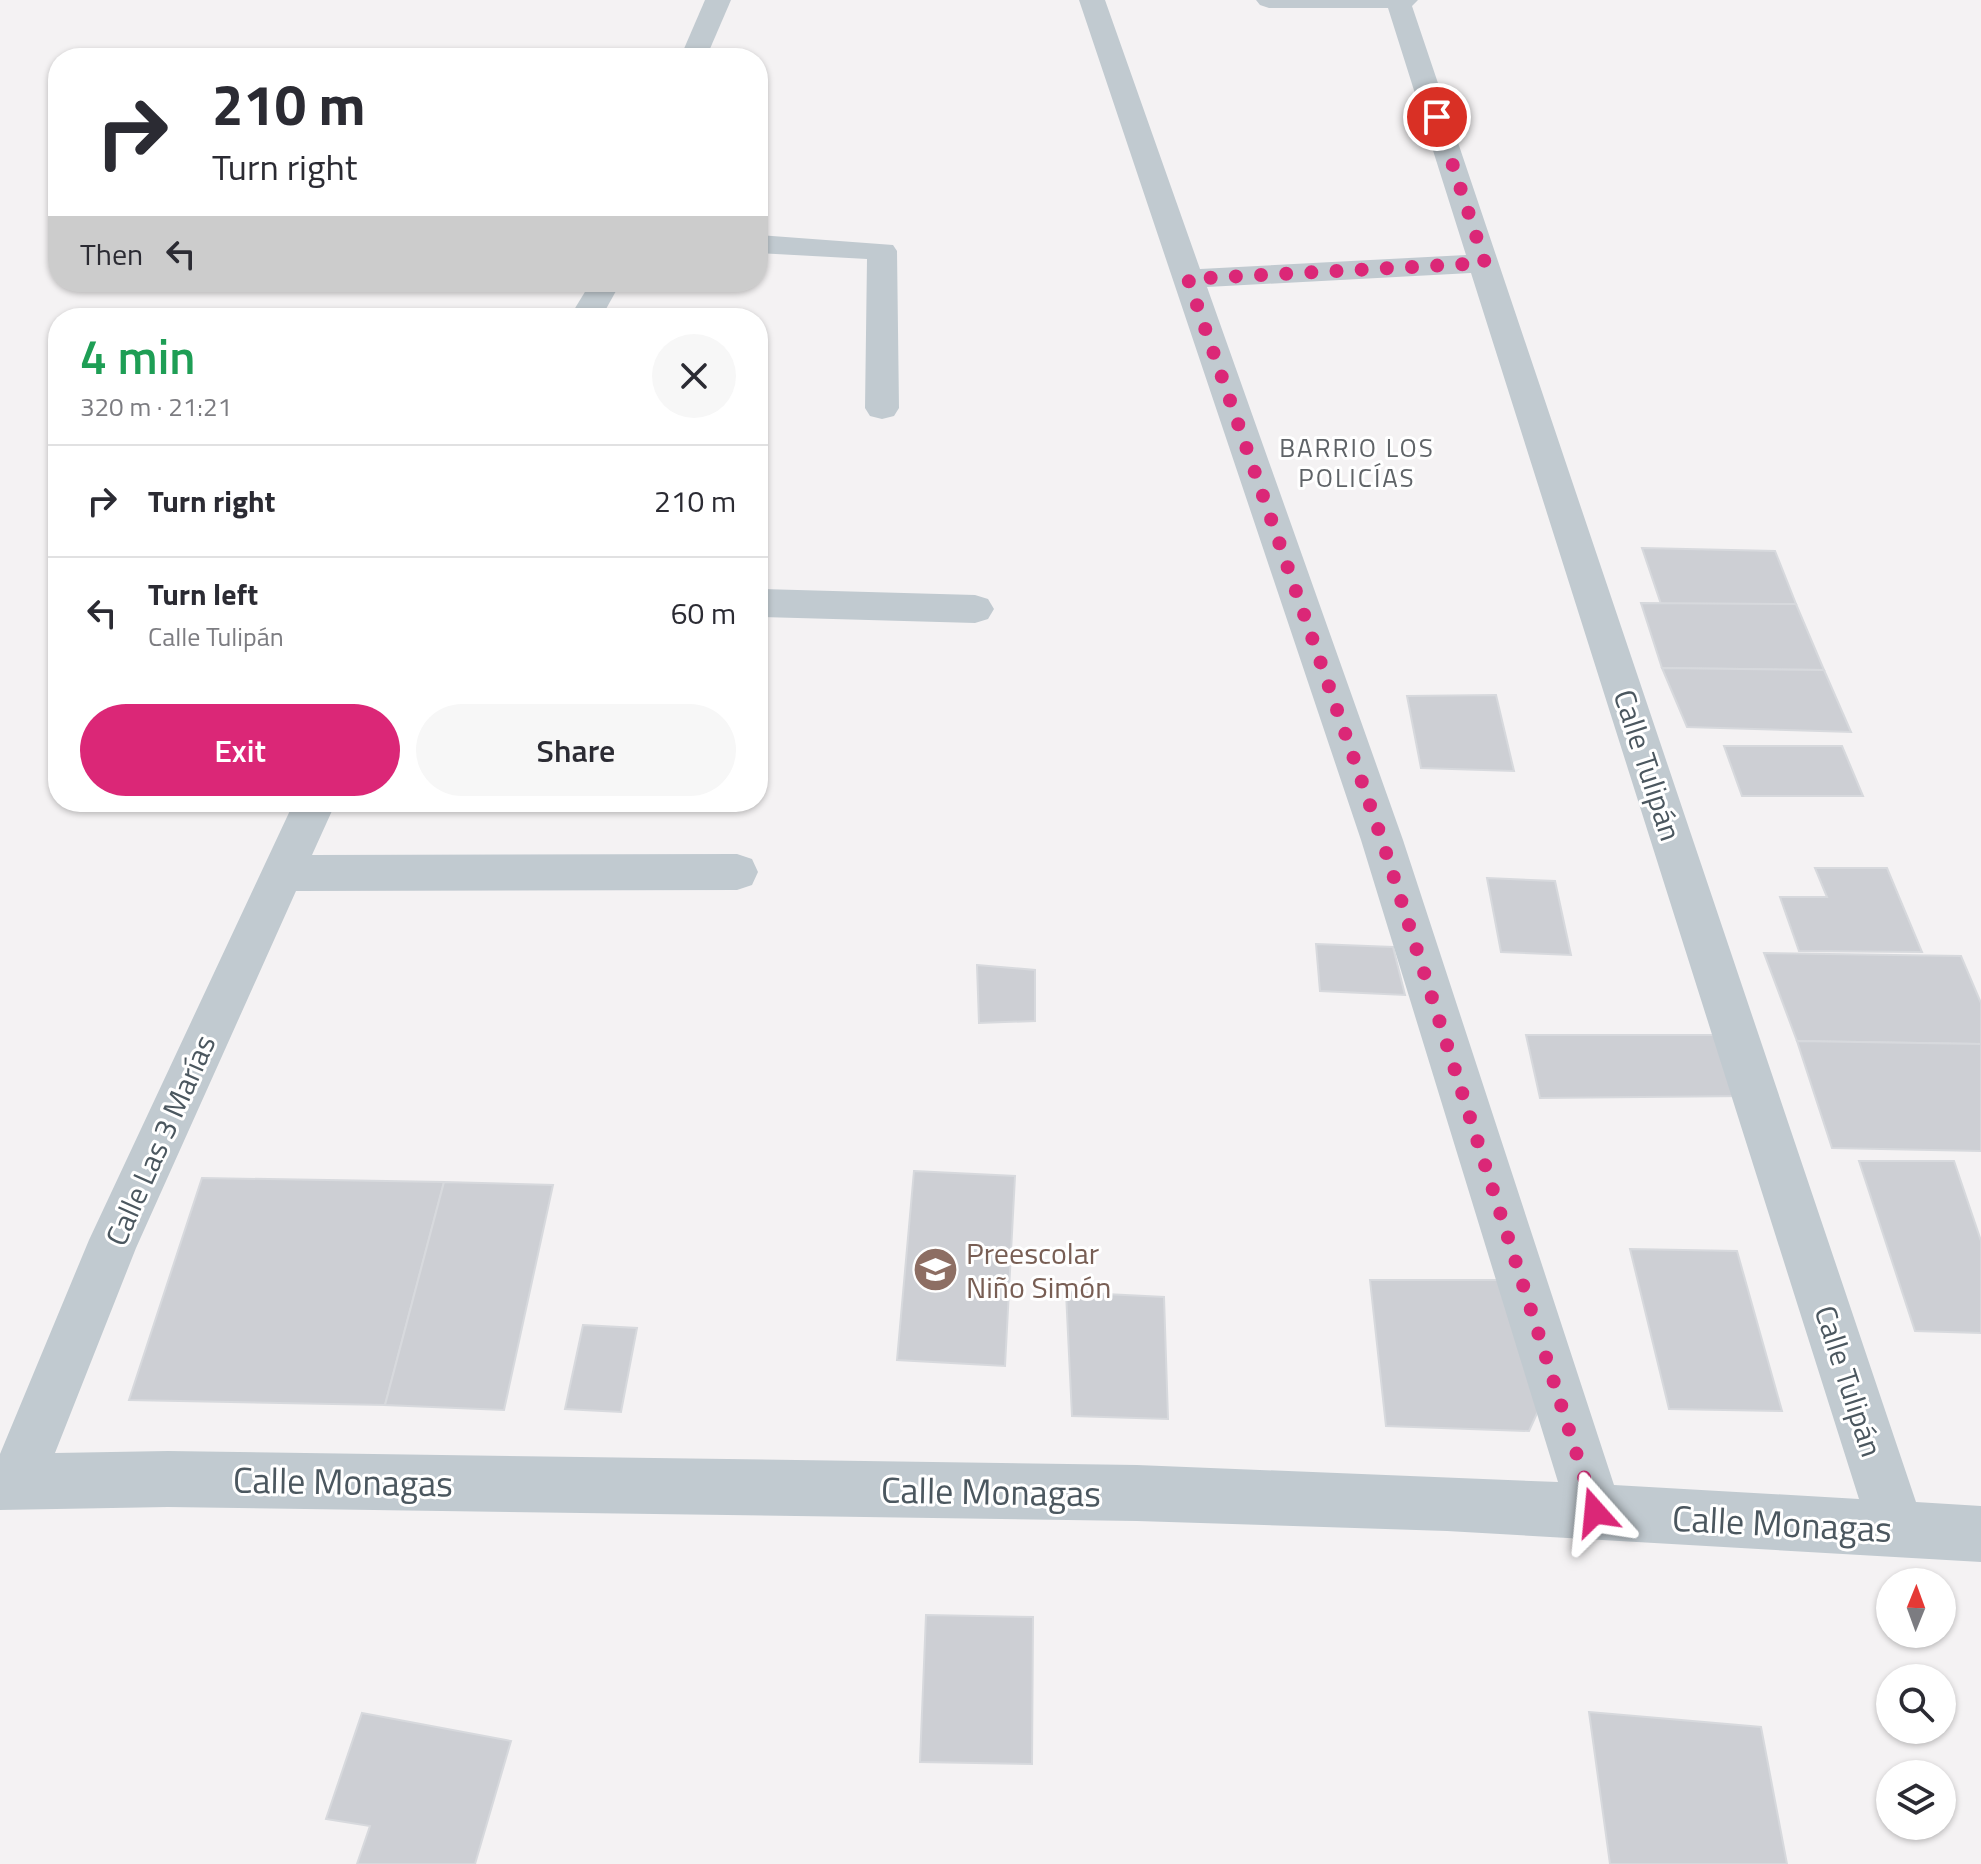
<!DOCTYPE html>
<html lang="en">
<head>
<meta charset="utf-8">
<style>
  body { margin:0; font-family:"Titillium Web",sans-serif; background:#f7f7f7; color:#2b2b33; height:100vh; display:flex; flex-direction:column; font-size:30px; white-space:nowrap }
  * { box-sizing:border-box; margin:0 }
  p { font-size:26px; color:#7c7c81 }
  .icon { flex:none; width:44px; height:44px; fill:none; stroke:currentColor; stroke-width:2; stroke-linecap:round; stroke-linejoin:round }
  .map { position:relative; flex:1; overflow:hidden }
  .drawer { position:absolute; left:48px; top:308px; width:720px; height:504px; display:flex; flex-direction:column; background:#fff; border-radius:32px; box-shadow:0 2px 6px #0004 }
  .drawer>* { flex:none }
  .top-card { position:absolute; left:48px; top:48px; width:720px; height:244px; border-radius:32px; box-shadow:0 2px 6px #0004; background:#fff; color:#2b2b33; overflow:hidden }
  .needle { width:52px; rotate:1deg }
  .controls { position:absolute; left:1876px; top:1568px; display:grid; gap:16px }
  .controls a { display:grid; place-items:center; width:80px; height:80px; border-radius:50%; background:#fff; box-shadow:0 2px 6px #0004; font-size:40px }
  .pin { position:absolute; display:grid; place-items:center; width:68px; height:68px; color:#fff; margin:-34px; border:4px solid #fff; border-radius:50%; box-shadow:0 2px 8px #0007 }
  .me { position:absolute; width:88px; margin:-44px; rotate:342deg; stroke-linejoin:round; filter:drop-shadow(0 0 6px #0008) }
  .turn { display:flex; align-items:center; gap:28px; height:168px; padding:0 32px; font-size:36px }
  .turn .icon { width:104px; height:104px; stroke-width:2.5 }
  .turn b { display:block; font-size:56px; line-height:68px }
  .then { display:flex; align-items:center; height:76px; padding:0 32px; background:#0003; gap:16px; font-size:30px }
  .round { display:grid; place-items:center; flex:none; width:84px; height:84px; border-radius:42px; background:#f7f7f7 }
  .overview { display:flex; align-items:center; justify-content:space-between; height:136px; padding:0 32px }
  h1 { font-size:48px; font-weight:600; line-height:60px; color:#1e9e55 }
  .cta { display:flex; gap:16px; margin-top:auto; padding:16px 32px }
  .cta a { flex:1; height:92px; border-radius:48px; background:#db2777; color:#fff; font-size:32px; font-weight:600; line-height:92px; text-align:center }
  .cta a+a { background:#f7f7f7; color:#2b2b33 }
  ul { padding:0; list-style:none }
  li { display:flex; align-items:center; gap:24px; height:112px; padding:0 32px; border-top:2px solid #e1e1e2 }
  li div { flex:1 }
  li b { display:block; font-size:30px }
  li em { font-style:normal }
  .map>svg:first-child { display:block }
  .building { fill:#cdcfd4; stroke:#d7d9dd; stroke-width:2 }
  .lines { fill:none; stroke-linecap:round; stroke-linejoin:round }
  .minor { fill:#c1cad0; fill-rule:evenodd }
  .route { stroke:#db2777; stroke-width:14; stroke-dasharray:0 25.2 }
  .labels { text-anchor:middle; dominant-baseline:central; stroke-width:6; stroke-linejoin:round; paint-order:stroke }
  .far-neighbourhood-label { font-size:26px; letter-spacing:2px; fill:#5f6367; stroke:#fff }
  .street-label { font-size:30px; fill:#4b575f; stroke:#fff }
  .education-label { font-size:30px; fill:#785e54; stroke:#fff; text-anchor:start }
  .near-street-label { font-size:36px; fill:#4b575f; stroke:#fff }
</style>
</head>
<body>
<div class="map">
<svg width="1981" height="1864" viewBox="0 0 1981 1864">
  <rect width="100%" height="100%" fill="#f4f2f3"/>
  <!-- building -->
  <g class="building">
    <path d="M 1642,548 L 1775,551 L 1796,604 L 1661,604 Z"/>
    <path d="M 1641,603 L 1796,604 L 1824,670 L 1662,668 Z"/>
    <path d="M 1662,668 L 1824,670 L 1851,732 L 1687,727 Z"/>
    <path d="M 1496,695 L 1514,771 L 1421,768 L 1407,696 Z"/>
    <path d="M 1724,746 L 1842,746 L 1863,796 L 1742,796 Z"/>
    <path d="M 1815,868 L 1887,868 L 1922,952 L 1799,951 L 1780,897 L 1827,897 Z"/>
    <path d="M 1487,878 L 1555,881 L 1571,955 L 1501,952 Z"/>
    <path d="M 1316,944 L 1393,947 L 1405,995 L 1320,991 Z"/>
    <path d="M 1764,953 L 1961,956 L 1981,1003 L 1981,1044 L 1797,1041 Z"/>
    <path d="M 977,965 L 1035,970 L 1035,1021 L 979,1023 Z"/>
    <path d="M 1526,1035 L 1724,1035 L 1745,1096 L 1540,1098 Z"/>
    <path d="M 1797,1041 L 1981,1044 L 1981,1151 L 1832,1148 Z"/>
    <path d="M 1859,1161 L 1954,1161 L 1981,1241 L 1981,1333 L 1915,1331 Z"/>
    <path d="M 914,1171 L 1015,1176 L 1005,1366 L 897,1360 Z"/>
    <path d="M 202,1178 L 444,1182 L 385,1405 L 129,1400 Z"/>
    <path d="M 444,1182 L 553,1185 L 504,1410 L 385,1405 Z"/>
    <path d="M 1630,1249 L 1737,1251 L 1782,1411 L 1669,1409 Z"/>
    <path d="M 1370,1280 L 1514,1280 L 1549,1387 L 1529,1431 L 1386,1426 Z"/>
    <path d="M 1066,1292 L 1164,1297 L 1168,1419 L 1072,1416 Z"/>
    <path d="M 583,1325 L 637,1328 L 621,1412 L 565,1409 Z"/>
    <path d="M 926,1615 L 1033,1617 L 1032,1764 L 920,1762 Z"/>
    <path d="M 1589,1712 L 1761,1727 L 1787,1864 L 1610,1864 Z"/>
    <path d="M 362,1713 L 511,1741 L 475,1864 L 357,1864 L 370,1826 L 326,1819 Z"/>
  </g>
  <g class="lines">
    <!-- minor -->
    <g class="minor">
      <path d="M 705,0 L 731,0 L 706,58 L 680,58 Z"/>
      <path d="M 1079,0 L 1105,0 L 1200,269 L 1466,255 L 1388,8 L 1269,8 L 1260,5 L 1256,0 L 1418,0 L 1412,6 L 1916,1502 L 1981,1506 L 1981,1562 L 1447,1531 L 1137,1521 L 168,1507 L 0,1510 L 0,1454 L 89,1240 L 294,802 L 336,802 L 312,855 L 737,854 L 752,859 L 758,872 L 752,885 L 737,890 L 296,891 L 136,1248 L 55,1453 L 168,1451 L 1137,1465 L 1558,1482 L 1361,840 ZM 1471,273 L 1859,1499 L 1614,1485 L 1403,840 L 1207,287 Z"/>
      <path d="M 758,235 L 893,245 L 897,251 L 899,408 L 894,416 L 882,419 L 870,416 L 865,408 L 867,259 L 758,253 Z"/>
      <path d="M 591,282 L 621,282 L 601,318 L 569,318 Z"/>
      <path d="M 758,589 L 975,595 L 988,599 L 994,609 L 988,619 L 975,623 L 758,617 Z"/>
    </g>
  </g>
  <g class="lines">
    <!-- route -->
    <path class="route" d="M 1437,117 L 1485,263 L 1188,279 L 1382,840 L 1595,1512"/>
  </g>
  <!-- icons -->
  <defs>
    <symbol id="school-disc" viewBox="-11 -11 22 22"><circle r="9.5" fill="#8d6e63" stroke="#fff"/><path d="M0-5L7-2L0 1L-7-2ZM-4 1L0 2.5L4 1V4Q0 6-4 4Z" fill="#fff"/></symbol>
  </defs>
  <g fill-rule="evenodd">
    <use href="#school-disc" x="910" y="1244" width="51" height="51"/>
  </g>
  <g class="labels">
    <!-- far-neighbourhood labels -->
    <g class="far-neighbourhood-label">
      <text x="1357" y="447">BARRIO LOS<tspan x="1357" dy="30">POLICÍAS</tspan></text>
    </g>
    <!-- street labels -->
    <g class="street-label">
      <text transform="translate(1648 765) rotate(72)">Calle Tulipán</text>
      <text transform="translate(160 1140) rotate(-66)">Calle Las 3 Marías</text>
      <text transform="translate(1849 1381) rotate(72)">Calle Tulipán</text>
    </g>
    <!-- education labels -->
    <g class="education-label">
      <text x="966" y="1253">Preescolar<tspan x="966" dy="34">Niño Simón</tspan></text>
    </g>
    <!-- near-street labels -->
    <g class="near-street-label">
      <text transform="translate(343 1481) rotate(1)">Calle Monagas</text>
      <text transform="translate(991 1491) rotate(1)">Calle Monagas</text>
      <text transform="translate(1782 1523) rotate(3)">Calle Monagas</text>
    </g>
  </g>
</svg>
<div class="controls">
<a><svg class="needle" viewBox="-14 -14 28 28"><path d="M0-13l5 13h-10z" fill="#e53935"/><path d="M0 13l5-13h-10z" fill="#7c7c81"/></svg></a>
<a><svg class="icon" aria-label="search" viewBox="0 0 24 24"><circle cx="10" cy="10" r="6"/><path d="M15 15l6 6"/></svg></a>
<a><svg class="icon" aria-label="layers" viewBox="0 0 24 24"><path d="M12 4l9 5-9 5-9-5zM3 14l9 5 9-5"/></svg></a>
</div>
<div class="pin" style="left:1437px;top:117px;background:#d93025"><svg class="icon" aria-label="arrive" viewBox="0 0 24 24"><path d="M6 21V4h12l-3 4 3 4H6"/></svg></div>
<svg class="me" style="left:1595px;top:1512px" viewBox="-20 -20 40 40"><path d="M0-17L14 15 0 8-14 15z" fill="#db2777" stroke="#fff" stroke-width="4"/></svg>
<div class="top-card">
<div class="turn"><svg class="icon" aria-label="right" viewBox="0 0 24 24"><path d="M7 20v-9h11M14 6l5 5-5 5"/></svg><div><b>210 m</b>Turn right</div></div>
<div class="then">Then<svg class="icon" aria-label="left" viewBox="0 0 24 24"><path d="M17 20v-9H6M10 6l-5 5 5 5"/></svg></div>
</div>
<section class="drawer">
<div class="overview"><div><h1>4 min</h1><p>320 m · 21:21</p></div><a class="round"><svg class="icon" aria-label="close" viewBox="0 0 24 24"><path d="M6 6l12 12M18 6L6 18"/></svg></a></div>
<ul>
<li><svg class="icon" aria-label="right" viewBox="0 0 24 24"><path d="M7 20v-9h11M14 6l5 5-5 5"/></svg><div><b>Turn right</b></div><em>210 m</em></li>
<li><svg class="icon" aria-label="left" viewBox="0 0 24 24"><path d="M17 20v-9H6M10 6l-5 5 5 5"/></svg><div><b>Turn left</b><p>Calle Tulipán</p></div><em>60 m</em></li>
</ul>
<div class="cta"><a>Exit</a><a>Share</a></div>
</section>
</div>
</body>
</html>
